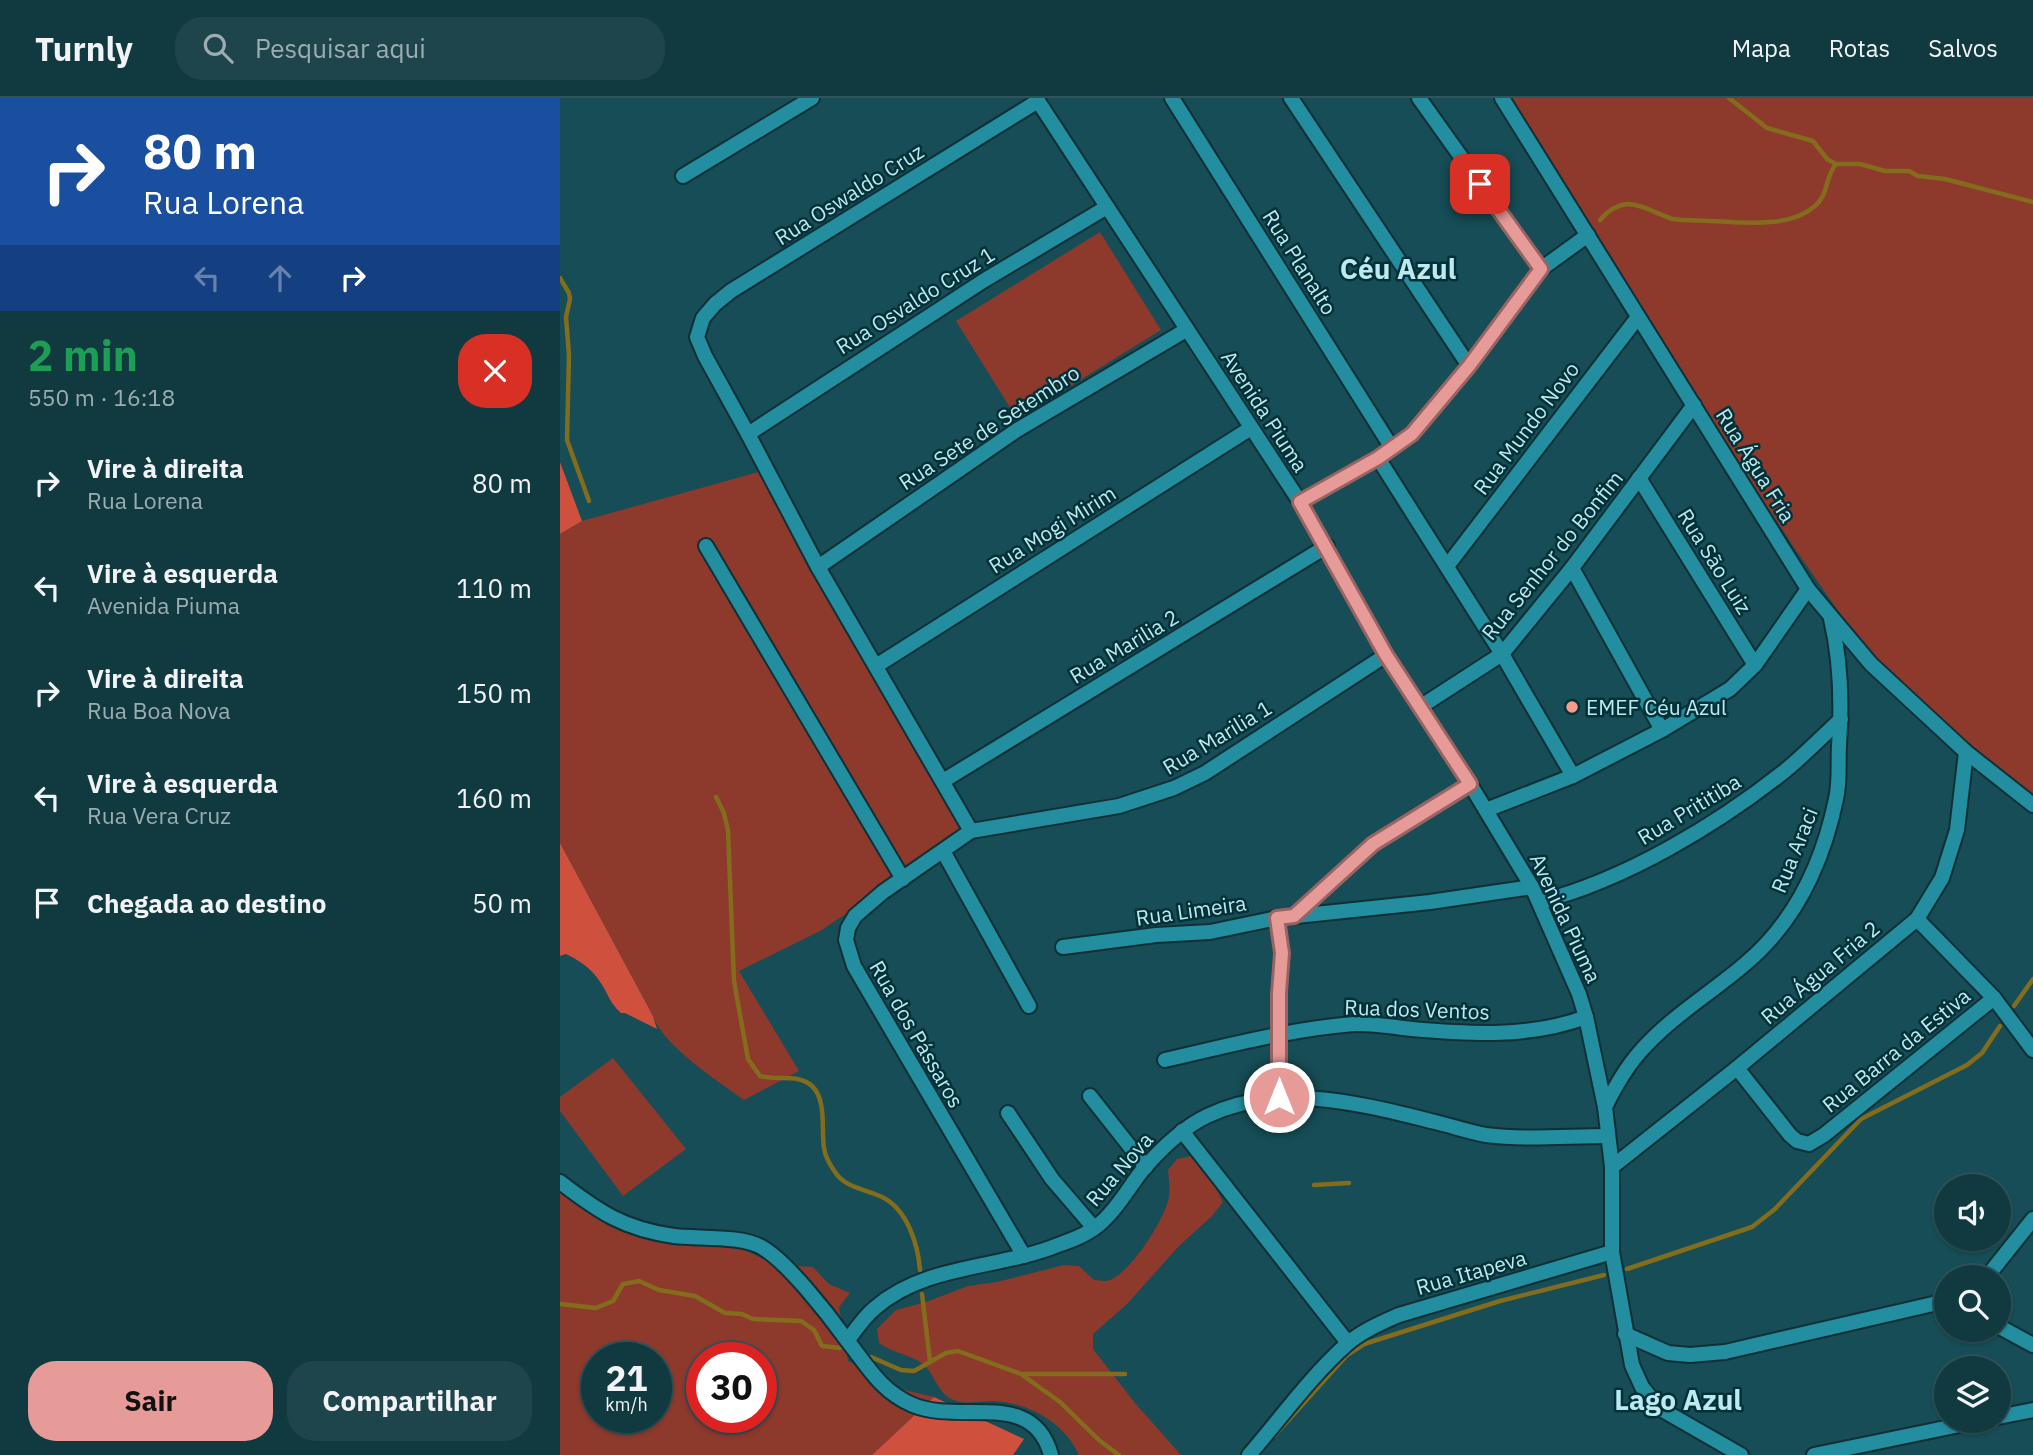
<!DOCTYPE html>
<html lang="pt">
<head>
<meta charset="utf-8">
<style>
  body { margin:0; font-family:"IBM Plex Sans",sans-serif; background:#1e454b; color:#f1f3f6; height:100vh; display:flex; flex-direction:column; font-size:26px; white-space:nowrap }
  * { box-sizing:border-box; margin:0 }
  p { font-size:23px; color:#9cadb1 }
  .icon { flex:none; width:38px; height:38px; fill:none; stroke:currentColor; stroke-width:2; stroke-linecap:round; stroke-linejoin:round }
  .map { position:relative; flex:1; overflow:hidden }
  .sheet { display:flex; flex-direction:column; background:#103a40; width:560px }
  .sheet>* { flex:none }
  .guide { background:#1a4fa0; color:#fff; overflow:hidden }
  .fabs { position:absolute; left:1374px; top:1076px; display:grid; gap:14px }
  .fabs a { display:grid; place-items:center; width:77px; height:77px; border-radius:50%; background:#103a40; box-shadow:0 2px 5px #0004,0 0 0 2px #305459; font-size:35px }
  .speed { position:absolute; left:21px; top:1244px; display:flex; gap:14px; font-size:35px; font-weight:700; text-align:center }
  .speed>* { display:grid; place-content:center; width:91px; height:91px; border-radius:50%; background:#103a40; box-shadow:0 2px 5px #0004,0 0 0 2px #305459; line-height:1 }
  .speed small { font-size:18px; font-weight:400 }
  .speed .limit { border:10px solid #d22; background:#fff; color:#111 }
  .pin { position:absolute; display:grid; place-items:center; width:60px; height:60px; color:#fff; margin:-30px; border-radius:14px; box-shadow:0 4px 10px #0006 }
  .me { position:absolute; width:77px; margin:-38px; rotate:0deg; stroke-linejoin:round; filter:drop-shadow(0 0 5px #0008) }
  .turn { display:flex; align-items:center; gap:24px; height:147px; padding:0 28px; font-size:32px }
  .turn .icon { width:91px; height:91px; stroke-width:2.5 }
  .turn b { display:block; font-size:49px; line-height:60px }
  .lanes { display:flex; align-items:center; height:66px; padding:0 28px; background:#0003; justify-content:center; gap:35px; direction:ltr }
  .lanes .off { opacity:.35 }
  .round { display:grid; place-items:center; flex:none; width:74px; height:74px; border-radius:28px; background:#1e454b }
  .overview { display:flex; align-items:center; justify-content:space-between; height:119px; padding:0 28px }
  h1 { font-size:42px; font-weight:700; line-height:52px; color:#1e9e55 }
  .button { display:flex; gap:14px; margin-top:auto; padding:14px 28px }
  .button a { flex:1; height:80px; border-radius:28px; background:#e69b98; color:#111; font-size:28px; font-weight:700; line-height:80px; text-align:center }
  .button a+a { background:#1e454b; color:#f1f3f6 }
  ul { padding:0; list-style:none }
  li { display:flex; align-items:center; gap:21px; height:105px; padding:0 28px }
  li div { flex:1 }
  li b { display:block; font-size:26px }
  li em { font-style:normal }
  header { display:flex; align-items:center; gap:42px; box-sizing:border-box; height:98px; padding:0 35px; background:#103a40; border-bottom:2px solid #305459 }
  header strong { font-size:33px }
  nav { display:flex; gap:38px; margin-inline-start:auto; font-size:24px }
  .search { width:490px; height:63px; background:#1e454b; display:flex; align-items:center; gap:18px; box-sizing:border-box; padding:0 24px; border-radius:28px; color:#9cadb1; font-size:26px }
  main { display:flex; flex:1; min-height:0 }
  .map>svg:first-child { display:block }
  .green { fill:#8d392c; fill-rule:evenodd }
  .forest { fill:#cf503c }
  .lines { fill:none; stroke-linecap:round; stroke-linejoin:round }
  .stream { stroke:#846c1d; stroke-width:4.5 }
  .minor-casing { stroke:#103036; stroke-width:18 }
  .minor { stroke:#228ea0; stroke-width:14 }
  .route-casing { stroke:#966563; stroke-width:18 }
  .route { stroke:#e69b98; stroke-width:12 }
  .poi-dot { fill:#f49d8d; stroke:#033138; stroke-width:2.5 }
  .labels { text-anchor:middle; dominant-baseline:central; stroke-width:5; stroke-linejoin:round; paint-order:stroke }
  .street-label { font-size:21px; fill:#bce9f2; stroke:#033138 }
  .poi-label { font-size:21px; fill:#bce9f2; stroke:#033138; text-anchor:start }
  .district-label { font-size:28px; font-weight:bold; fill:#bce9f2; stroke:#033138 }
</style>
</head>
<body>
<header>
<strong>Turnly</strong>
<div class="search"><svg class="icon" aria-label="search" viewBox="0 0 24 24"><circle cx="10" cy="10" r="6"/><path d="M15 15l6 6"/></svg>Pesquisar aqui</div>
<nav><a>Mapa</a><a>Rotas</a><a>Salvos</a></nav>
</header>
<main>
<section class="sheet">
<div class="guide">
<div class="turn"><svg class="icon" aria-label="right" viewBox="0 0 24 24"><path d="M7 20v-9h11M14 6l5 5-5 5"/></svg><div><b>80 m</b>Rua Lorena</div></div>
<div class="lanes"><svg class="icon off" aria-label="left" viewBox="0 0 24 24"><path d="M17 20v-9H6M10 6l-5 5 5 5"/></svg><svg class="icon off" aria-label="ahead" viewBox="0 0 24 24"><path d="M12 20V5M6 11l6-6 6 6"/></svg><svg class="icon" aria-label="right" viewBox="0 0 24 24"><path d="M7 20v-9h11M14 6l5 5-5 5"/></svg></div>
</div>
<div class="overview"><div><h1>2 min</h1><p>550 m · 16:18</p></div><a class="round" style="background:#d93025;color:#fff"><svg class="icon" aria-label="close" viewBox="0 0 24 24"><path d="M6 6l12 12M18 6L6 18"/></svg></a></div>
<ul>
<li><svg class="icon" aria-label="right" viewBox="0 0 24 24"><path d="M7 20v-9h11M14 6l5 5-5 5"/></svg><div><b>Vire à direita</b><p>Rua Lorena</p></div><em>80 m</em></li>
<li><svg class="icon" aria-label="left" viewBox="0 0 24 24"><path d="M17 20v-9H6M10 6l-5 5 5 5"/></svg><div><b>Vire à esquerda</b><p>Avenida Piuma</p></div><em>110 m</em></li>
<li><svg class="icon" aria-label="right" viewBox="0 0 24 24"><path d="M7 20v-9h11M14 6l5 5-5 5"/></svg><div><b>Vire à direita</b><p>Rua Boa Nova</p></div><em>150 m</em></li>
<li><svg class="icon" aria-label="left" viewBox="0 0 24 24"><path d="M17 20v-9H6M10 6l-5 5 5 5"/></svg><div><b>Vire à esquerda</b><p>Rua Vera Cruz</p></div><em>160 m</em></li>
<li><svg class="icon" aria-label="arrive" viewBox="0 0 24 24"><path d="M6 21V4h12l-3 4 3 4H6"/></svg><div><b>Chegada ao destino</b></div><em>50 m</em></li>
</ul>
<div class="button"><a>Sair</a><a>Compartilhar</a></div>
</section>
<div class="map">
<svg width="1473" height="1357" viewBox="0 0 1473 1357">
  <rect width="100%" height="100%" fill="#164d56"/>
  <!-- green -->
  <g class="green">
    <path d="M 945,0 L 1473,0 L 1473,705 L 1304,550 L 1235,451 L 1098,243 Z"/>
    <path d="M 540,134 L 601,232 L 457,321 L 396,223 Z"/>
    <path d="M 213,370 L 314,562 L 414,731 L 260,833 L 179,873 L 239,973 L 184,1002 C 158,983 103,948 93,918 L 0,745 L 0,436 L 22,423 Z"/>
    <path d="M 53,960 L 126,1051 L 63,1098 L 0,1013 L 0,999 Z"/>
    <path d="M 631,1058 L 650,1079 L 663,1104 L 652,1118 L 619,1148 L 567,1206 L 533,1236 L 533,1251 L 575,1305 L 621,1357 L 519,1357 C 504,1324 468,1304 432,1303 C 419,1303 405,1307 394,1302 C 378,1297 375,1276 363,1266 C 353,1258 333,1255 319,1245 L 317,1231 L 336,1212 L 366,1204 L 408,1188 L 437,1184 L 504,1167 L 519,1168 L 534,1182 C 539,1182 545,1184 550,1182 C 571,1174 605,1121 609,1099 C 610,1090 609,1081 608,1072 L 617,1061 Z"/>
    <path d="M 0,1089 L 39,1117 L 69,1135 L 120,1135 L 176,1148 L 216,1167 L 253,1169 L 269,1186 L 290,1195 L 279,1209 L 288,1263 L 308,1272 L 331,1289 L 374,1299 L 312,1357 L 0,1357 ZM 37,1260 L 96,1260 L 96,1320 L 37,1320 ZM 142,1260 L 201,1260 L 201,1320 L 142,1320 Z"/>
  </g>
  <!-- forest -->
  <g class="forest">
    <path d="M 0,364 L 22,423 L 0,436 Z"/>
    <path d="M 0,745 L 93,918 L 97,931 L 65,915 L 61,915 C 48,903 48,894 38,881 C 30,869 18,862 6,856 L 0,858 Z"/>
    <path d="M 374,1299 L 464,1341 L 453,1357 L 312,1357 Z"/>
  </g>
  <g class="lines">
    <!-- stream -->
    <g class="stream">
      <path d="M 1169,0 L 1207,30 L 1253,43 L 1267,61 L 1276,66 L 1300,66 L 1325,73 L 1349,73 L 1358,78 L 1385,81 L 1473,104"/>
      <path d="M 1040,122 C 1047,114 1056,107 1067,106 C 1083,106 1098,117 1113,121 C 1125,123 1139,122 1151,123 C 1183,124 1229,131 1255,108 C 1269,96 1265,79 1276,66"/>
      <path d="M 0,180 L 9,195 L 10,201 L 6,219 L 9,257 L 7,342 L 29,403"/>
      <path d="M 156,699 L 164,715 L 168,733 L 174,883 L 188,961 L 200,978 C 217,983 238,975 252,988 C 267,1002 261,1032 264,1050 C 265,1058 270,1067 275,1074 C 285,1090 306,1091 322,1099 C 347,1111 358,1146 360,1172"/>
      <path d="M 1454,908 L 1473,881"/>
      <path d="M 754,1087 L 789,1085"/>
      <path d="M 1067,1171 L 1192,1129 L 1215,1111 L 1301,1021 L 1407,967 L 1422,955 L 1440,928"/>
      <path d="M 362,1196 L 370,1263"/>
      <path d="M 0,1206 L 36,1210 L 53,1203 L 63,1186 L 79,1183 L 99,1192 L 135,1198 L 165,1215 L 182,1216 L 193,1221 L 241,1223 L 254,1232 L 262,1248 L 280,1250"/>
      <path d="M 311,1259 L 341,1272 L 354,1273 L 386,1255 L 398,1253 L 461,1276 L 500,1304 L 540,1343 L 559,1357"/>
      <path d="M 462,1276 L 565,1276"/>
      <path d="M 714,1338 L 787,1257 L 804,1246 L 940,1203 L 1044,1177"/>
    </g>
    <defs>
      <g id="minor">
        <path d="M 476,0 L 740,404 L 826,557 L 910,686 L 972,789 L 1019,896 L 1026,919 L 1045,1009 L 1052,1069 L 1052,1154 L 1072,1267 L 1082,1289 L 1099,1310 L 1181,1357"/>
        <path d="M 612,0 L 832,350"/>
        <path d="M 731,0 L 909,268"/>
        <path d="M 859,0 L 981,171"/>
        <path d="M 942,0 L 1248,491 L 1311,566 L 1406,654 L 1473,707"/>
        <path d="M 123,78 L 252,0"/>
        <path d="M 188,336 L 423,183 L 547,109"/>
        <path d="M 818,360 L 942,556 L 1013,678"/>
        <path d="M 1079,380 L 1195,567"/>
        <path d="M 740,404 L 818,360 L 852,336 L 909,268 L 981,171 L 1028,137"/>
        <path d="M 146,448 L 343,781"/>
        <path d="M 888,467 L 1078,219"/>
        <path d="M 258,469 L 457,332 L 626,232"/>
        <path d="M 1012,470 L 1102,632"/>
        <path d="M 316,568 L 691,330"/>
        <path d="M 860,609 L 942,556 L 1012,470 L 1134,307"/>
        <path d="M 383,683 L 767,448"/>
        <path d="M 926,712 L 1013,678 L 1102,632 L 1170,591 L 1195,567 L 1248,491"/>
        <path d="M 411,733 L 258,469 L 188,336 L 145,258 L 137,239 L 143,220 L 155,206 L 171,193 L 478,3"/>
        <path d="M 383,753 L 469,908"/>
        <path d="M 979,804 C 1065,782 1157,727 1226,672 C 1245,656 1263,638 1281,621"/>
        <path d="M 735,818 L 813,746 L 910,686"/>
        <path d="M 717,820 L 722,854 L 719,895 L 719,999"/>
        <path d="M 1357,821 L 1434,900 L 1473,952"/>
        <path d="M 503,849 L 596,837 L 650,834 L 717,820 L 870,804 L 972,789"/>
        <path d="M 605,962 C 667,948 730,931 794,926 C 812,925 833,929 852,931 C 910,936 970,940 1026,919"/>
        <path d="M 1177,970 L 1230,1037 L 1237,1043 L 1249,1046 L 1264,1037 L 1434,900"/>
        <path d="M 530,998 L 586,1069"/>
        <path d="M 1045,1009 C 1055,989 1065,971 1079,955 C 1109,920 1150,896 1185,866 C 1235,824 1263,764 1276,701 C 1280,685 1278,665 1279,648 C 1282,605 1281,563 1271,521"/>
        <path d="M 448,1015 L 492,1081 L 534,1130"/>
        <path d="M 622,1033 L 788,1245"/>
        <path d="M 1052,1069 L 1177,970 L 1357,821 L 1382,780 L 1397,732 L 1406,654"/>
        <path d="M 0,1084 C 39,1114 64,1131 114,1138 C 139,1141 182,1137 203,1150 C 228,1165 268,1216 286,1241 C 307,1267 320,1293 353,1307 C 401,1327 473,1290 491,1357"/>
        <path d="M 464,1158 L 294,868 L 286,842 L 288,830 L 295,818 L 323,794 L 411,733 L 559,708 L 614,690 L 645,675 L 826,557"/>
        <path d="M 1426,1180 L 1473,1121"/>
        <path d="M 1438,1228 L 1473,1247"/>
        <path d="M 1065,1236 L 1108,1255 L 1130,1257 L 1165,1254 L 1386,1203"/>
        <path d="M 288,1242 C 296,1231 304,1219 315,1210 C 365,1166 439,1171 498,1147 C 515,1141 531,1135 544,1122 C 561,1106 571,1085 586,1068 C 603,1049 624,1029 647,1018 C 719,983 802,1006 875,1024 C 892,1028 909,1034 926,1037 C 965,1042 1008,1038 1047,1038"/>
        <path d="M 1438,1319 L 1473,1312"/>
        <path d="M 689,1357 C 721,1320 750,1279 787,1246 C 802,1233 821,1225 839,1217 L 1052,1154"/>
        <path d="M 1254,1357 L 1419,1323"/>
      </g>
    </defs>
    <!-- minor casing -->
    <use href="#minor" class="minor-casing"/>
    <!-- minor -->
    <use href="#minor" class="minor"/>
  </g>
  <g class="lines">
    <defs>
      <path id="route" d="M 719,999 L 719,895 L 722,855 L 717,820 L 734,818 L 813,746 L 910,686 L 826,557 L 740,404 L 818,360 L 852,336 L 909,268 L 981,171 L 920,86"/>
    </defs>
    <!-- route casing -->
    <use href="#route" class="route-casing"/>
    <!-- route -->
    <use href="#route" class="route"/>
  </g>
  <!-- markers -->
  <circle class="poi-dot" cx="1012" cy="609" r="7"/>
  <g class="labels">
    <!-- street labels -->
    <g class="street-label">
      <text transform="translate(289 96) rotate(-32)">Rua Oswaldo Cruz</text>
      <text transform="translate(740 164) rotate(58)">Rua Planalto</text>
      <text transform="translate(355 202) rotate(-32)">Rua Osvaldo Cruz 1</text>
      <text transform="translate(705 313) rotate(57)">Avenida Piuma</text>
      <text transform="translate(429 329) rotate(-33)">Rua Sete de Setembro</text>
      <text transform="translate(966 330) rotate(-53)">Rua Mundo Novo</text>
      <text transform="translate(1196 367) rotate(58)">Rua Água Fria</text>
      <text transform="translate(492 431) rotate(-32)">Rua Mogi Mirim</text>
      <text transform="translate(992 457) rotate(-51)">Rua Senhor do Bonfim</text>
      <text transform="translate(1155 463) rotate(58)">Rua São Luiz</text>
      <text transform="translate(564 548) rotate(-31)">Rua Marilia 2</text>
      <text transform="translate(657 639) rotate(-31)">Rua Marilia 1</text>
      <text transform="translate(1129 711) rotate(-31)">Rua Prititiba</text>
      <text transform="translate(1234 752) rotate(-68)">Rua Araci</text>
      <text transform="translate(631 812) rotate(-8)">Rua Limeira</text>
      <text transform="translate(1006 820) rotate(65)">Avenida Piuma</text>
      <text transform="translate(1260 874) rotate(-40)">Rua Água Fria 2</text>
      <text transform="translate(857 911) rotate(2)">Rua dos Ventos</text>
      <text transform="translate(357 936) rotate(60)">Rua dos Pássaros</text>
      <text transform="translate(1336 952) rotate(-39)">Rua Barra da Estiva</text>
      <text transform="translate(559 1071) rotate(-49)">Rua Nova</text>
      <text transform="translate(911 1174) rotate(-16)">Rua Itapeva</text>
    </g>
    <!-- poi labels -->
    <g class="poi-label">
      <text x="1026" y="609">EMEF Céu Azul</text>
    </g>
    <!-- district labels -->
    <g class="district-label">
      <text x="838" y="170">Céu Azul</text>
      <text x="1118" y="1301">Lago Azul</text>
    </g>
  </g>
</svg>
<div class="fabs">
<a><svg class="icon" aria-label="sound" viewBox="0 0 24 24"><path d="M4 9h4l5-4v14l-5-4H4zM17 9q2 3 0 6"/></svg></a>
<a><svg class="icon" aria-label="search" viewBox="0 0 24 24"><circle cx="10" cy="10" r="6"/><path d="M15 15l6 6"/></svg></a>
<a><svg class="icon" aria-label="layers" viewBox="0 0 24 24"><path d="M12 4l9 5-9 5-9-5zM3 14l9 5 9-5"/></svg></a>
</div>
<div class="speed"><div>21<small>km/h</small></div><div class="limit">30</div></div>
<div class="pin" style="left:920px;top:86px;background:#d93025"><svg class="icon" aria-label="arrive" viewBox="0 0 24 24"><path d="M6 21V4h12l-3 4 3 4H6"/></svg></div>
<svg class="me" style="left:719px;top:999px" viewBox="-20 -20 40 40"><circle r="17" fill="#e69b98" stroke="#fff" stroke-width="3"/><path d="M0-11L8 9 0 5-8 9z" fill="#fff"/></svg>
</div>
</main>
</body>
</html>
